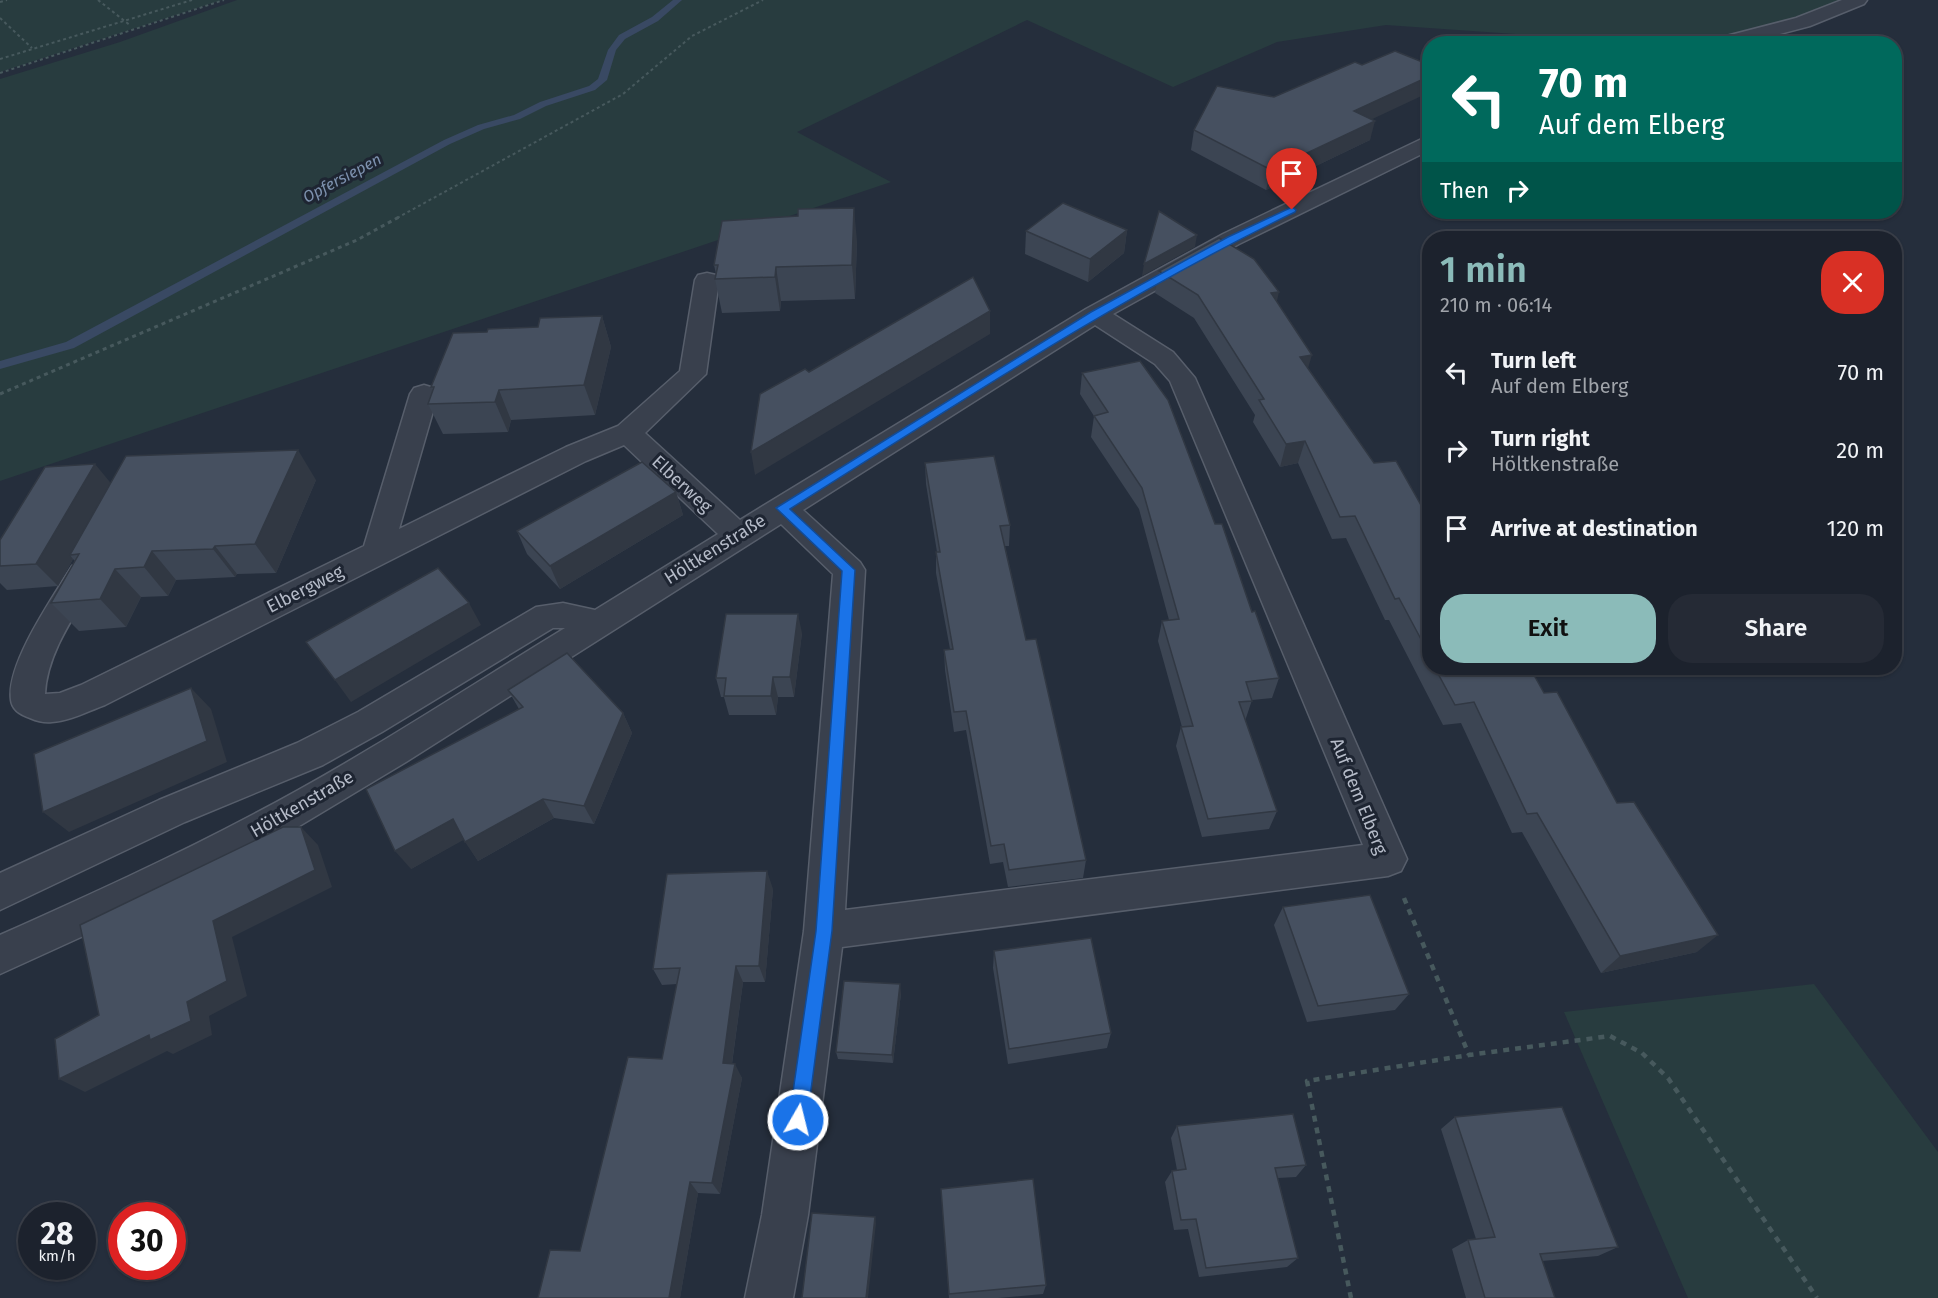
<!DOCTYPE html>
<html lang="en">
<head>
<meta charset="utf-8">
<style>
  body { margin:0; font-family:"Fira Sans",sans-serif; background:#252a35; color:#f1f3f6; height:100vh; display:flex; flex-direction:column; font-size:22px; white-space:nowrap }
  * { box-sizing:border-box; margin:0 }
  p { font-size:20px; color:#a0a4aa }
  .icon { flex:none; width:33px; height:33px; fill:none; stroke:currentColor; stroke-width:2; stroke-linecap:round; stroke-linejoin:round }
  .map { position:relative; flex:1; overflow:hidden }
  .panel { position:absolute; left:1422px; top:231px; width:480px; height:444px; display:flex; flex-direction:column; background:#1c222d; border-radius:24px; box-shadow:0 2px 4px #0004,0 0 0 2px #3a3f49 }
  .panel>* { flex:none }
  .hud { position:absolute; left:1422px; top:36px; width:480px; height:183px; border-radius:24px; box-shadow:0 2px 4px #0004,0 0 0 2px #3a3f49; background:#00695c; color:#fff; overflow:hidden }
  .speed { position:absolute; left:18px; top:1202px; display:flex; gap:12px; font-size:30px; font-weight:700; text-align:center }
  .speed>* { display:grid; place-content:center; width:78px; height:78px; border-radius:50%; background:#1c222d; box-shadow:0 2px 4px #0004,0 0 0 2px #3a3f49; line-height:1 }
  .speed small { font-size:15px; font-weight:400 }
  .speed .limit { border:9px solid #d22; background:#fff; color:#111 }
  .pin { position:absolute; display:grid; place-items:center; width:51px; height:51px; color:#fff; margin:-62px -26px; border-radius:50% 50% 50% 0; rotate:-45deg; box-shadow:0 0 6px #0007 }
  .pin .icon { rotate:45deg }
  .me { position:absolute; width:66px; margin:-33px; rotate:8deg; stroke-linejoin:round; filter:drop-shadow(0 0 4px #0008) }
  .turn { display:flex; align-items:center; gap:21px; height:126px; padding:0 18px; font-size:27px }
  .turn .icon { width:78px; height:78px; stroke-width:2.5 }
  .turn b { display:block; font-size:42px; line-height:51px }
  .then { display:flex; align-items:center; height:57px; padding:0 18px; background:#0003; gap:12px; font-size:22px }
  .round { display:grid; place-items:center; flex:none; width:63px; height:63px; border-radius:24px; background:#252a35 }
  .head { display:flex; align-items:center; justify-content:space-between; height:102px; padding:0 18px }
  h1 { font-size:36px; font-weight:600; line-height:45px; color:#8bbbb9 }
  .button { display:flex; gap:12px; margin-top:auto; padding:12px 18px }
  .button a { flex:1; height:69px; border-radius:24px; background:#8bbbb9; color:#111; font-size:24px; font-weight:600; line-height:69px; text-align:center }
  .button a+a { background:#252a35; color:#f1f3f6 }
  ul { padding:0; list-style:none }
  li { display:flex; align-items:center; gap:18px; height:78px; padding:0 18px }
  li div { flex:1 }
  li b { display:block; font-size:22px }
  li em { font-style:normal }
  .map>svg:first-child { display:block }
  .green { fill:#283c3f }
  .lines { fill:none; stroke-linecap:round; stroke-linejoin:round }
  .stream { fill:#394963; fill-rule:evenodd }
  .minor-casing { stroke:#575e6b; stroke-width:3 }
  .path-far2 { stroke:#47595d; stroke-width:2; stroke-dasharray:3 3; stroke-linecap:butt }
  .path-far1 { stroke:#47595d; stroke-width:3; stroke-dasharray:4 4; stroke-linecap:butt }
  .path { stroke:#47595d; stroke-width:4.5; stroke-dasharray:6 6; stroke-linecap:butt }
  .minor { fill:#39404d; fill-rule:evenodd }
  .wall { fill:#3c4553 }
  .shaded-wall { fill:#313843 }
  .building { fill:#465060; stroke:#313843; stroke-width:1.5 }
  .route { fill:#1a73e8; stroke:#114b97; stroke-width:1.5 }
  .labels { text-anchor:middle; dominant-baseline:central; stroke-width:6; stroke-linejoin:round; paint-order:stroke }
  .far-water-label { font-size:16px; font-style:italic; fill:#7d91ae; stroke:#1e2532 }
  .street-label { font-size:18px; fill:#b5bbc8; stroke:#1e2532 }
</style>
</head>
<body>
<div class="map">
<svg width="1938" height="1298" viewBox="0 0 1938 1298">
  <rect width="100%" height="100%" fill="#252e3c"/>
  <!-- green -->
  <g class="green">
    <path d="M 0,0 L 222,0 L 0,72 Z"/>
    <path d="M 237,0 L 1845,0 L 1796,21 L 1702,43 L 1543,43 L 1530,35 L 1386,25 L 1277,42 L 1173,87 L 1027,20 L 797,132 L 891,182 L 0,481 L 0,79 L 120,42 Z"/>
    <path d="M 1814,984 L 1938,1152 L 1938,1298 L 1688,1298 L 1564,1012 Z"/>
  </g>
  <g class="lines">
    <!-- stream -->
    <path class="stream" d="M 673,0 L 682,0 L 658,21 L 625,39 L 616,50 L 607,80 L 595,90 L 546,106 L 520,119 L 484,129 L 450,144 L 74,348 L 0,369 L 0,361 L 66,342 L 444,140 L 478,125 L 514,115 L 540,102 L 589,86 L 598,79 L 608,50 L 619,35 L 652,17 Z"/>
    <defs>
      <g id="minor">
        <path d="M 1842,0 L 1867,0 L 1864,4 L 1810,26 L 1742,44 L 1709,44 L 1711,40 L 1796,18 Z"/>
        <path d="M 1430,135 L 1430,150 L 1239,244 L 1113,314 L 1173,352 L 1195,378 L 1407,859 L 1401,871 L 1388,876 L 842,947 L 808,1215 L 793,1298 L 745,1298 L 762,1215 L 804,931 L 833,574 L 781,524 L 406,762 L 281,837 L 136,912 L 0,974 L 0,935 C 85,897 171,858 254,814 C 361,758 462,691 565,628 L 553,628 L 382,732 L 323,765 L 185,822 L 0,910 L 0,873 L 159,800 L 297,743 L 358,712 L 536,607 L 563,603 L 595,610 L 718,534 L 624,445 L 586,461 L 105,705 C 88,711 70,721 52,722 C 44,723 37,721 30,718 C 21,715 12,710 11,700 C 6,664 53,597 72,566 L 83,562 L 94,566 L 99,574 C 78,611 47,651 45,694 L 60,693 L 81,685 L 364,546 L 410,394 L 414,388 L 424,385 L 434,388 L 438,394 L 399,529 L 566,447 L 618,426 L 680,371 L 695,280 L 698,275 L 707,273 L 716,275 L 719,280 L 706,374 L 645,433 L 740,520 L 1086,309 L 1223,234 ZM 1095,325 L 1155,364 L 1170,381 L 1363,845 L 845,910 L 865,570 L 860,562 L 803,510 Z"/>
      </g>
    </defs>
    <!-- minor casing -->
    <use href="#minor" class="minor-casing"/>
    <!-- path-far2 -->
    <g class="path-far2">
      <path d="M 98,0 L 131,26"/>
      <path d="M 0,2 L 7,0"/>
      <path d="M 0,18 L 32,48"/>
      <path d="M 0,59 L 192,0"/>
      <path d="M 0,73 L 224,0"/>
      <path d="M 397,218 L 623,94 L 692,36 L 763,0"/>
    </g>
    <!-- path-far1 -->
    <path class="path-far1" d="M 0,394 L 357,240 L 399,217"/>
    <!-- path -->
    <g class="path">
      <path d="M 1404,898 L 1469,1055"/>
      <path d="M 1351,1298 L 1307,1081 L 1469,1055 L 1610,1036 L 1642,1053 L 1668,1078 L 1817,1298"/>
    </g>
    <!-- minor -->
    <use href="#minor" class="minor"/>
  </g>
  <!-- wall -->
  <g class="wall">
    <path d="M 1372,119 L 1370,140 L 1266,190 L 1191,150 L 1194,130 Z"/>
    <path d="M 1127,230 L 1124,253 L 1088,282 L 1025,254 L 1026,231 Z"/>
    <path d="M 857,241 L 855,299 L 781,301 L 780,311 L 722,313 L 715,279 L 716,274 L 714,265 Z"/>
    <path d="M 1159,271 L 1277,302 L 1308,368 L 1374,463 L 1430,521 L 1430,668 L 1530,668 L 1544,693 L 1697,952 L 1601,973 L 1522,832 L 1512,833 L 1461,723 L 1443,725 L 1389,620 L 1385,620 L 1346,538 L 1332,539 L 1298,463 L 1280,467 L 1253,422 L 1255,415 L 1194,318 L 1155,293 Z"/>
    <path d="M 602,316 L 611,347 L 595,415 L 511,420 L 508,432 L 443,434 L 428,404 L 433,391 L 431,387 L 487,332 L 538,327 Z"/>
    <path d="M 1082,373 L 1215,524 L 1252,612 L 1279,678 L 1272,698 L 1252,700 L 1245,721 L 1277,811 L 1269,829 L 1202,837 L 1176,746 L 1181,727 L 1182,727 L 1158,641 L 1162,621 L 1169,620 L 1139,509 L 1091,437 L 1094,416 L 1080,394 Z"/>
    <path d="M 925,463 L 1010,525 L 1009,546 L 1005,546 L 1026,640 L 1086,860 L 1083,878 L 1008,887 L 1003,862 L 990,864 L 966,730 L 954,732 L 945,670 L 944,650 L 950,649 L 936,573 L 936,552 L 937,552 L 926,484 Z"/>
    <path d="M 316,480 L 276,573 L 237,574 L 235,577 L 176,580 L 168,596 L 141,597 L 126,627 L 79,631 L 51,603 L 75,561 L 73,559 L 58,586 L 7,590 L 0,583 L 0,540 L 111,483 Z"/>
    <path d="M 676,492 L 683,515 L 560,589 L 527,554 L 517,531 Z"/>
    <path d="M 802,633 L 794,697 L 778,697 L 776,715 L 729,715 L 724,697 L 721,697 L 716,678 Z"/>
    <path d="M 508,690 L 623,713 L 632,733 L 594,824 L 554,818 L 478,861 L 464,839 L 411,869 L 519,709 Z"/>
    <path d="M 773,889 L 765,982 L 743,982 L 732,1064 L 742,1078 L 720,1194 L 698,1193 L 680,1298 L 538,1298 L 580,1251 L 662,1059 L 677,984 L 662,985 L 653,969 Z"/>
    <path d="M 1283,907 L 1409,994 L 1395,1010 L 1307,1022 L 1274,925 Z"/>
    <path d="M 994,951 L 1111,1033 L 1107,1048 L 1008,1064 L 993,968 Z"/>
    <path d="M 901,993 L 893,1063 L 838,1059 L 836,1052 Z"/>
    <path d="M 1455,1117 L 1618,1247 L 1598,1256 L 1542,1261 L 1555,1298 L 1466,1298 L 1452,1249 L 1468,1240 L 1476,1239 L 1441,1129 Z"/>
    <path d="M 1177,1126 L 1306,1165 L 1296,1177 L 1278,1178 L 1298,1258 L 1287,1267 L 1199,1277 L 1188,1229 L 1174,1230 L 1165,1182 L 1172,1171 L 1177,1170 L 1171,1138 Z"/>
    <path d="M 941,1189 L 1046,1285 L 1043,1294 L 998,1298 L 949,1298 Z"/>
  </g>
  <!-- shaded-wall -->
  <g class="shaded-wall">
    <path d="M 1430,76 L 1430,92 L 1349,130 L 1354,111 Z"/>
    <path d="M 1375,121 L 1370,140 L 1266,190 L 1271,170 Z"/>
    <path d="M 854,208 L 857,241 L 855,299 L 852,265 Z"/>
    <path d="M 1127,230 L 1124,253 L 1088,282 L 1090,259 Z"/>
    <path d="M 1197,235 L 1195,247 L 1142,276 L 1144,264 Z"/>
    <path d="M 776,267 L 781,301 L 780,311 L 775,277 Z"/>
    <path d="M 1279,292 L 1274,314 L 1271,293 Z"/>
    <path d="M 990,311 L 990,334 L 755,475 L 751,452 Z"/>
    <path d="M 602,316 L 611,347 L 595,415 L 584,385 Z"/>
    <path d="M 1312,355 L 1305,378 L 1300,357 Z"/>
    <path d="M 499,390 L 511,420 L 508,432 L 495,402 Z"/>
    <path d="M 1305,441 L 1298,463 L 1280,467 L 1286,444 Z"/>
    <path d="M 298,450 L 316,480 L 276,573 L 255,544 Z"/>
    <path d="M 95,464 L 114,487 L 70,555 L 73,559 L 58,586 L 36,564 Z"/>
    <path d="M 676,492 L 683,515 L 560,589 L 550,566 Z"/>
    <path d="M 215,546 L 237,574 L 235,577 L 213,549 Z"/>
    <path d="M 152,551 L 176,580 L 168,596 L 144,567 Z"/>
    <path d="M 115,569 L 141,597 L 126,627 L 100,599 Z"/>
    <path d="M 469,603 L 481,625 L 351,702 L 335,680 Z"/>
    <path d="M 798,614 L 802,633 L 794,697 L 790,677 Z"/>
    <path d="M 773,677 L 778,697 L 776,715 L 771,696 Z"/>
    <path d="M 191,688 L 211,709 L 227,762 L 69,832 L 43,812 Z"/>
    <path d="M 623,713 L 632,733 L 594,824 L 584,806 Z"/>
    <path d="M 543,799 L 554,818 L 478,861 L 465,842 Z"/>
    <path d="M 453,819 L 467,838 L 411,869 L 395,851 Z"/>
    <path d="M 301,827 L 318,845 L 332,887 L 232,937 L 247,996 L 209,1016 L 212,1035 L 173,1054 L 167,1051 L 85,1092 L 59,1079 L 187,1002 L 213,921 Z"/>
    <path d="M 767,871 L 773,889 L 765,982 L 759,966 Z"/>
    <path d="M 1718,935 L 1697,952 L 1601,973 L 1620,956 Z"/>
    <path d="M 736,966 L 743,982 L 730,1077 L 723,1063 Z"/>
    <path d="M 900,984 L 901,993 L 893,1063 L 892,1055 Z"/>
    <path d="M 735,1064 L 742,1078 L 720,1194 L 712,1183 Z"/>
    <path d="M 690,1182 L 698,1193 L 680,1298 L 669,1298 Z"/>
    <path d="M 875,1217 L 876,1223 L 868,1298 L 866,1298 Z"/>
  </g>
  <!-- building -->
  <g class="building">
    <path d="M 1395,51 L 1430,65 L 1430,76 L 1354,111 L 1375,121 L 1271,170 L 1194,130 L 1217,86 L 1274,97 L 1355,62 L 1362,65 Z"/>
    <path d="M 1063,203 L 1127,230 L 1090,259 L 1026,231 Z"/>
    <path d="M 854,208 L 852,265 L 776,267 L 775,277 L 715,279 L 718,265 L 714,265 L 722,221 L 798,216 L 798,209 Z"/>
    <path d="M 1159,211 L 1197,235 L 1144,264 Z"/>
    <path d="M 1219,238 L 1254,259 L 1279,292 L 1271,293 L 1312,355 L 1300,357 L 1374,463 L 1396,461 L 1430,521 L 1430,656 L 1399,598 L 1395,599 L 1355,516 L 1340,517 L 1305,441 L 1286,444 L 1259,400 L 1264,399 L 1198,295 L 1159,271 Z"/>
    <path d="M 973,277 L 990,311 L 751,452 L 760,394 L 805,369 L 809,372 Z"/>
    <path d="M 602,316 L 584,385 L 499,390 L 495,402 L 428,404 L 434,387 L 431,387 L 453,333 L 487,332 L 488,329 L 538,327 L 540,318 Z"/>
    <path d="M 1140,361 L 1168,400 L 1215,524 L 1222,524 L 1252,612 L 1255,611 L 1279,678 L 1246,682 L 1252,701 L 1239,702 L 1277,811 L 1208,819 L 1181,727 L 1193,726 L 1162,621 L 1179,619 L 1142,488 L 1094,416 L 1108,412 L 1082,373 Z"/>
    <path d="M 298,450 L 255,544 L 215,546 L 213,549 L 152,551 L 144,567 L 115,569 L 100,599 L 51,603 L 79,554 L 70,555 L 126,456 Z"/>
    <path d="M 994,456 L 1010,525 L 1000,526 L 1026,640 L 1036,639 L 1086,860 L 1009,870 L 1004,844 L 991,846 L 966,711 L 954,712 L 944,650 L 953,649 L 936,552 L 940,552 L 925,463 Z"/>
    <path d="M 642,462 L 676,492 L 550,566 L 517,531 Z"/>
    <path d="M 95,464 L 36,564 L 0,566 L 0,540 L 45,467 Z"/>
    <path d="M 438,568 L 469,603 L 335,680 L 306,642 Z"/>
    <path d="M 726,614 L 798,614 L 790,677 L 773,677 L 771,696 L 724,696 L 726,678 L 716,678 Z"/>
    <path d="M 567,653 L 623,713 L 584,806 L 543,799 L 465,842 L 453,819 L 395,851 L 366,789 L 523,707 L 508,690 Z"/>
    <path d="M 1435,668 L 1530,668 L 1544,693 L 1557,692 L 1617,803 L 1634,802 L 1718,935 L 1620,956 L 1537,813 L 1527,814 L 1474,702 L 1455,705 Z"/>
    <path d="M 191,688 L 207,741 L 43,812 L 34,754 Z"/>
    <path d="M 283,827 L 301,827 L 315,870 L 213,921 L 227,981 L 187,1002 L 191,1021 L 150,1040 L 149,1035 L 59,1079 L 55,1039 L 99,1015 L 80,925 Z"/>
    <path d="M 767,871 L 759,966 L 736,966 L 723,1063 L 735,1064 L 712,1183 L 690,1182 L 669,1298 L 538,1298 L 550,1250 L 580,1251 L 628,1057 L 662,1059 L 680,968 L 653,969 L 667,874 Z"/>
    <path d="M 1370,895 L 1409,994 L 1318,1006 L 1283,907 Z"/>
    <path d="M 1091,938 L 1111,1033 L 1009,1049 L 994,951 Z"/>
    <path d="M 844,981 L 900,984 L 892,1055 L 836,1052 Z"/>
    <path d="M 1562,1107 L 1618,1247 L 1540,1254 L 1555,1298 L 1485,1298 L 1468,1240 L 1495,1237 L 1455,1117 Z"/>
    <path d="M 1293,1114 L 1306,1165 L 1275,1168 L 1298,1258 L 1206,1268 L 1196,1219 L 1181,1220 L 1172,1171 L 1186,1169 L 1177,1126 Z"/>
    <path d="M 1033,1179 L 1046,1285 L 949,1294 L 941,1189 Z"/>
    <path d="M 812,1213 L 875,1217 L 866,1298 L 802,1298 Z"/>
  </g>
  <!-- route -->
  <path class="route" d="M 1292,207 L 1296,210 L 1295,212 C 1119,297 956,405 790,509 L 855,570 L 832,931 L 807,1120 L 805,1127 L 798,1129 L 792,1127 L 789,1120 L 816,931 L 842,571 L 776,508 L 1091,312 L 1228,237 Z"/>
  <g class="labels">
    <!-- far-water labels -->
    <g class="far-water-label">
      <text transform="translate(342 178) rotate(-28)">Opfersiepen</text>
    </g>
    <!-- street labels -->
    <g class="street-label">
      <text transform="translate(682 484) rotate(43)">Elberweg</text>
      <text transform="translate(715 549) rotate(-32)">Höltkenstraße</text>
      <text transform="translate(305 589) rotate(-27)">Elbergweg</text>
      <text transform="translate(1359 796) rotate(68)">Auf dem Elberg</text>
      <text transform="translate(302 804) rotate(-30)">Höltkenstraße</text>
    </g>
  </g>
</svg>
<div class="speed"><div>28<small>km/h</small></div><div class="limit">30</div></div>
<div class="pin" style="left:1292px;top:210px;background:#d93025"><svg class="icon" aria-label="arrive" viewBox="0 0 24 24"><path d="M6 21V4h12l-3 4 3 4H6"/></svg></div>
<svg class="me" style="left:798px;top:1120px" viewBox="-20 -20 40 40"><circle r="17" fill="#1a73e8" stroke="#fff" stroke-width="3"/><path d="M0-11L8 9 0 5-8 9z" fill="#fff"/></svg>
<div class="hud">
<div class="turn"><svg class="icon" aria-label="left" viewBox="0 0 24 24"><path d="M17 20v-9H6M10 6l-5 5 5 5"/></svg><div><b>70 m</b>Auf dem Elberg</div></div>
<div class="then">Then<svg class="icon" aria-label="right" viewBox="0 0 24 24"><path d="M7 20v-9h11M14 6l5 5-5 5"/></svg></div>
</div>
<section class="panel">
<div class="head"><div><h1>1 min</h1><p>210 m · 06:14</p></div><a class="round" style="background:#d93025;color:#fff"><svg class="icon" aria-label="close" viewBox="0 0 24 24"><path d="M6 6l12 12M18 6L6 18"/></svg></a></div>
<ul>
<li><svg class="icon" aria-label="left" viewBox="0 0 24 24"><path d="M17 20v-9H6M10 6l-5 5 5 5"/></svg><div><b>Turn left</b><p>Auf dem Elberg</p></div><em>70 m</em></li>
<li><svg class="icon" aria-label="right" viewBox="0 0 24 24"><path d="M7 20v-9h11M14 6l5 5-5 5"/></svg><div><b>Turn right</b><p>Höltkenstraße</p></div><em>20 m</em></li>
<li><svg class="icon" aria-label="arrive" viewBox="0 0 24 24"><path d="M6 21V4h12l-3 4 3 4H6"/></svg><div><b>Arrive at destination</b></div><em>120 m</em></li>
</ul>
<div class="button"><a>Exit</a><a>Share</a></div>
</section>
</div>
</body>
</html>
